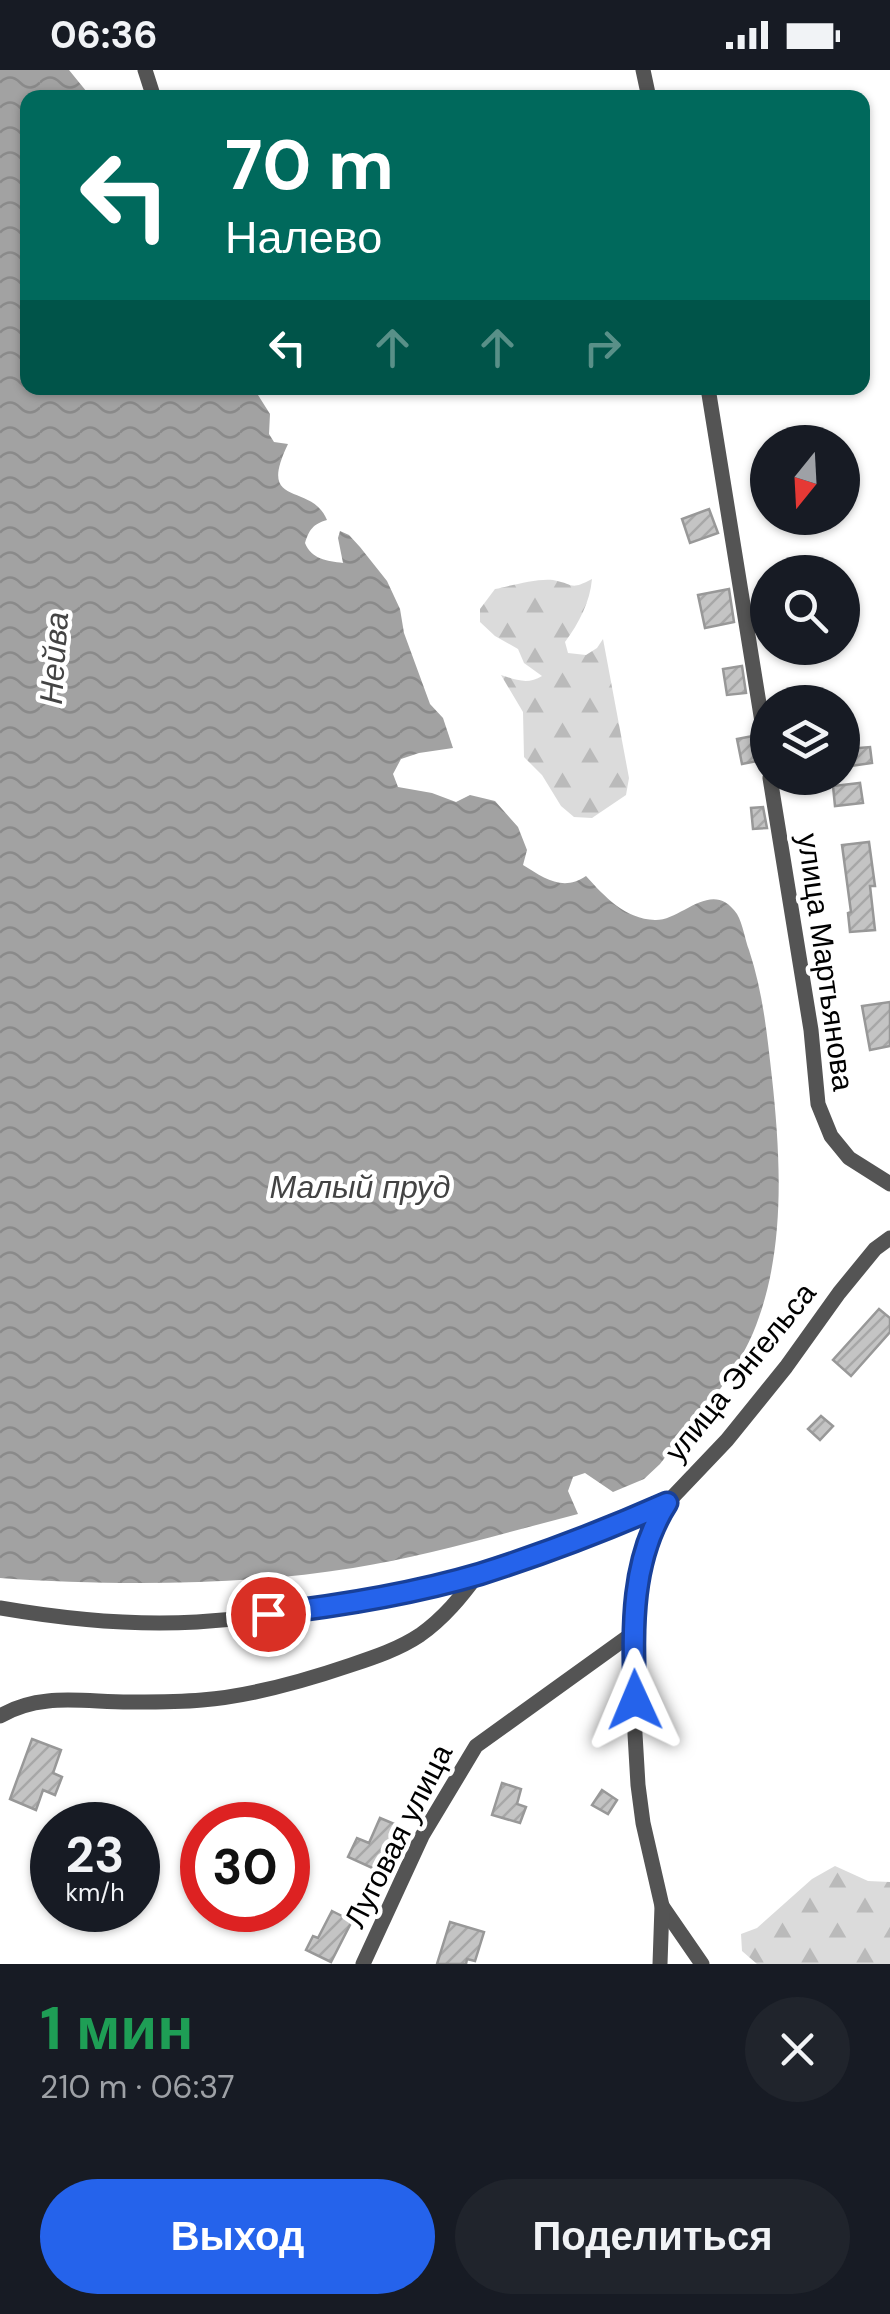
<!DOCTYPE html>
<html lang="ru">
<head>
<meta charset="utf-8">
<style>
  body { margin:0; font-family:"DM Sans",sans-serif; background:#20242c; color:#f1f3f6; height:100vh; display:flex; flex-direction:column; font-size:38px; white-space:nowrap }
  * { box-sizing:border-box; margin:0 }
  p { font-size:32px; color:#9ea1a6 }
  .icon { flex:none; width:55px; height:55px; fill:none; stroke:currentColor; stroke-width:2; stroke-linecap:round; stroke-linejoin:round }
  .map { position:relative; height:1894px; overflow:hidden }
  .drawer { display:flex; flex-direction:column; background:#171b24; flex:1 }
  .drawer>* { flex:none }
  .top-card { position:absolute; left:20px; top:20px; width:850px; height:305px; border-radius:20px; box-shadow:0 2px 8px #0004; background:#00695c; color:#fff; overflow:hidden }
  .needle { width:65px; rotate:198deg }
  .buttons { position:absolute; left:750px; top:355px; display:grid; gap:20px }
  .buttons a { display:grid; place-items:center; width:110px; height:110px; border-radius:50%; background:#171b24; box-shadow:0 2px 8px #0004; font-size:50px }
  .speed { position:absolute; left:30px; top:1732px; display:flex; gap:20px; font-size:50px; font-weight:700; text-align:center }
  .speed>* { display:grid; place-content:center; width:130px; height:130px; border-radius:50%; background:#171b24; box-shadow:0 2px 8px #0004; line-height:1 }
  .speed small { font-size:25px; font-weight:400 }
  .speed .limit { border:15px solid #d22; background:#fff; color:#111 }
  .pin { position:absolute; display:grid; place-items:center; width:85px; height:85px; color:#fff; margin:-42px; border:5px solid #fff; border-radius:50%; box-shadow:0 2px 10px #0007 }
  .me { position:absolute; width:110px; margin:-55px; rotate:359deg; stroke-linejoin:round; filter:drop-shadow(0 0 8px #0008) }
  .turn { display:flex; align-items:center; gap:35px; height:210px; padding:0 40px; font-size:45px }
  .turn .icon { width:130px; height:130px; stroke-width:2.5 }
  .turn b { display:block; font-size:70px; line-height:85px }
  .lanes { display:flex; align-items:center; height:95px; padding:0 40px; background:#0003; justify-content:center; gap:50px; direction:ltr }
  .lanes .off { opacity:.35 }
  .round { display:grid; place-items:center; flex:none; width:105px; height:105px; border-radius:52px; background:#20242c }
  .headline { display:flex; align-items:center; justify-content:space-between; height:170px; padding:0 40px }
  h1 { font-size:60px; font-weight:700; line-height:75px; color:#1e9e55 }
  .action { display:flex; gap:20px; margin-top:auto; padding:20px 40px }
  .action a { flex:1; height:115px; border-radius:60px; background:#2563eb; color:#fff; font-size:40px; font-weight:700; line-height:115px; text-align:center }
  .action a+a { background:#20242c; color:#f1f3f6 }
  .status { display:flex; justify-content:space-between; align-items:center; height:70px; padding:0 50px; background:#171b24; direction:ltr }
  .status svg { height:28px; fill:currentColor }
  .map>svg:first-child { display:block }
  .forest { fill:url(#forest-firs) }
  .water { fill:url(#water-waves) }
  .building { fill:url(#building-hatch); stroke:#989898; stroke-width:2.5 }
  .lines { fill:none; stroke-linecap:round; stroke-linejoin:round }
  .street { stroke:#545454; stroke-width:15 }
  .route-casing { stroke:#184099; stroke-width:25 }
  .route { stroke:#2563eb; stroke-width:18 }
  .labels { text-anchor:middle; dominant-baseline:central; stroke-width:9; stroke-linejoin:round; paint-order:stroke }
  .street-label { font-size:30px; fill:#000; stroke:#fff }
  .water-label { font-size:32px; font-style:italic; fill:#434343; stroke:#fff }
</style>
</head>
<body>
<div class="status"><b>06:36</b><svg viewBox="0 0 49 12"><path d="M0 12V9h3v3zM5 12V6h3v6zM10 12V3h3v9zM15 12V0h3v12zM26 1h20v11H26zM47 4h2v5h-2z"/></svg></div>
<div class="map">
<svg width="890" height="1894" viewBox="0 0 890 1894">
  <defs>
    <pattern id="forest-firs" width="22" height="20" patternUnits="userSpaceOnUse" patternTransform="scale(2.5)"><rect width="22" height="20" fill="#dbdbdb"/><path d="M5 1l3.5 6h-7zM16 11l3.5 6h-7z" fill="#bababa"/></pattern>
    <pattern id="water-waves" width="16" height="10" patternUnits="userSpaceOnUse" patternTransform="scale(2.5)"><rect width="16" height="10" fill="#a2a2a2"/><path d="M0 5q4-4 8 0t8 0" fill="none" stroke="#8a8a8a"/></pattern>
    <pattern id="building-hatch" width="6" height="6" patternUnits="userSpaceOnUse" patternTransform="scale(2.5)"><rect width="6" height="6" fill="#c4c4c4"/><path d="M-1 1l2-2M0 6l6-6M5 7l2-2" fill="none" stroke="#a7a7a7"/></pattern>
  </defs>
  <rect width="100%" height="100%" fill="#fff"/>
  <!-- forest -->
  <g class="forest">
    <path d="M 592,509 C 590,532 579,553 565,572 L 568,583 L 586,585 L 597,578 L 603,569 L 629,708 L 626,725 L 592,748 L 574,747 L 561,736 L 542,705 L 524,687 L 523,642 L 501,605 C 516,610 528,615 542,606 L 524,593 L 518,579 L 495,566 L 480,552 L 480,539 L 495,519 C 510,516 538,508 553,510 C 575,514 569,521 592,509 Z"/>
    <path d="M 835,1796 L 868,1811 L 890,1812 L 890,1894 L 757,1894 L 742,1881 L 741,1864 L 757,1858 L 812,1809 Z"/>
  </g>
  <!-- water -->
  <path class="water" d="M 0,0 L 69,0 L 91,27 L 28,28 L 28,318 L 260,318 L 258,325 L 270,344 L 269,364 L 274,372 L 288,374 C 256,440 311,411 327,450 C 313,454 309,460 305,473 C 311,489 327,491 343,493 L 338,468 L 340,461 L 349,465 L 360,477 L 387,511 L 400,539 L 404,563 L 430,634 L 443,648 L 453,678 L 419,683 L 401,689 L 393,704 L 398,717 L 432,723 L 456,732 L 470,725 L 495,731 L 518,757 L 527,780 L 523,795 C 544,808 563,822 586,806 C 604,826 625,849 655,850 C 682,851 712,807 737,844 C 743,854 745,870 749,880 C 763,922 767,964 772,1008 C 781,1091 786,1184 753,1263 C 732,1312 692,1353 660,1394 L 644,1409 L 613,1422 L 585,1403 L 573,1407 L 568,1421 L 578,1444 C 504,1463 429,1486 353,1498 C 241,1516 113,1516 0,1508 Z"/>
  <!-- building -->
  <g class="building">
    <path d="M 709,439 L 718,463 L 690,473 L 682,449 Z"/>
    <path d="M 729,519 L 734,552 L 705,558 L 698,525 Z"/>
    <path d="M 742,596 L 746,623 L 727,625 L 723,599 Z"/>
    <path d="M 753,666 L 757,691 L 742,694 L 737,669 Z"/>
    <path d="M 870,677 L 872,693 L 850,696 L 848,679 Z"/>
    <path d="M 860,713 L 863,733 L 835,736 L 833,716 Z"/>
    <path d="M 763,737 L 767,758 L 753,759 L 751,738 Z"/>
    <path d="M 869,772 L 875,816 L 870,816 L 875,860 L 850,862 L 848,843 L 851,842 L 842,775 Z"/>
    <path d="M 890,932 L 890,976 L 870,980 L 862,936 Z"/>
    <path d="M 879,1239 L 890,1248 L 890,1262 L 851,1306 L 833,1290 Z"/>
    <path d="M 821,1346 L 833,1356 L 820,1370 L 808,1359 Z"/>
    <path d="M 32,1669 L 61,1680 L 53,1703 L 62,1707 L 55,1725 L 43,1720 L 36,1740 L 10,1729 Z"/>
    <path d="M 502,1713 L 521,1719 L 517,1734 L 526,1737 L 520,1753 L 492,1745 Z"/>
    <path d="M 602,1720 L 617,1730 L 608,1744 L 592,1735 Z"/>
    <path d="M 380,1748 L 399,1756 L 379,1801 L 348,1787 L 357,1768 L 369,1773 Z"/>
    <path d="M 332,1841 L 352,1851 L 331,1892 L 306,1880 L 313,1866 L 318,1868 Z"/>
    <path d="M 450,1852 L 484,1862 L 475,1891 L 467,1889 L 466,1894 L 437,1894 Z"/>
  </g>
  <g class="lines">
    <!-- street -->
    <g class="street">
      <path d="M 145,0 L 154,28"/>
      <path d="M 643,0 L 649,28"/>
      <path d="M 708,318 L 768,689"/>
      <path d="M 770,708 L 811,960 L 818,1034 L 831,1066 L 849,1088 L 890,1114"/>
      <path d="M 0,1538 C 64,1549 132,1556 197,1552 C 290,1546 385,1529 475,1505 C 492,1501 508,1493 525,1488 C 573,1471 620,1454 667,1433"/>
      <path d="M 0,1646 C 42,1621 88,1633 134,1632 C 156,1632 180,1632 202,1630 C 252,1626 304,1611 351,1595 C 375,1587 399,1579 420,1565 C 444,1548 461,1527 478,1504"/>
      <path d="M 662,1836 L 702,1894"/>
      <path d="M 363,1894 L 422,1766 L 476,1676 L 633,1563"/>
      <path d="M 660,1894 L 662,1836 L 643,1753 L 638,1715 L 635,1664 L 633,1563 L 635,1526 L 646,1475 L 654,1454 L 667,1433 L 727,1370 L 786,1297 L 839,1223 L 875,1179 L 890,1168"/>
    </g>
  </g>
  <g class="lines">
    <defs>
      <path id="route" d="M 268,1544 C 338,1536 412,1524 480,1504 C 543,1484 606,1460 667,1433 C 629,1492 633,1563 635,1630"/>
    </defs>
    <!-- route casing -->
    <use href="#route" class="route-casing"/>
    <!-- route -->
    <use href="#route" class="route"/>
  </g>
  <g class="labels">
    <!-- street labels -->
    <g class="street-label">
      <text transform="translate(826 892) rotate(82)">улица Мартьянова</text>
      <text transform="translate(740 1302) rotate(-51)">улица Энгельса</text>
      <text transform="translate(398 1766) rotate(-63)">Луговая улица</text>
    </g>
    <!-- water labels -->
    <g class="water-label">
      <text transform="translate(54 588) rotate(-86)">Нейва</text>
      <text x="360" y="1117">Малый пруд</text>
    </g>
  </g>
</svg>
<div class="buttons">
<a><svg class="needle" viewBox="-14 -14 28 28"><path d="M0-13l5 13h-10z" fill="#e53935"/><path d="M0 13l5-13h-10z" fill="#9ea1a6"/></svg></a>
<a><svg class="icon" aria-label="search" viewBox="0 0 24 24"><circle cx="10" cy="10" r="6"/><path d="M15 15l6 6"/></svg></a>
<a><svg class="icon" aria-label="layers" viewBox="0 0 24 24"><path d="M12 4l9 5-9 5-9-5zM3 14l9 5 9-5"/></svg></a>
</div>
<div class="speed"><div>23<small>km/h</small></div><div class="limit">30</div></div>
<div class="pin" style="left:268px;top:1544px;background:#d93025"><svg class="icon" aria-label="arrive" viewBox="0 0 24 24"><path d="M6 21V4h12l-3 4 3 4H6"/></svg></div>
<svg class="me" style="left:635px;top:1630px" viewBox="-20 -20 40 40"><path d="M0-17L14 15 0 8-14 15z" fill="#2563eb" stroke="#fff" stroke-width="4"/></svg>
<div class="top-card">
<div class="turn"><svg class="icon" aria-label="left" viewBox="0 0 24 24"><path d="M17 20v-9H6M10 6l-5 5 5 5"/></svg><div><b>70 m</b>Налево</div></div>
<div class="lanes"><svg class="icon" aria-label="left" viewBox="0 0 24 24"><path d="M17 20v-9H6M10 6l-5 5 5 5"/></svg><svg class="icon off" aria-label="ahead" viewBox="0 0 24 24"><path d="M12 20V5M6 11l6-6 6 6"/></svg><svg class="icon off" aria-label="ahead" viewBox="0 0 24 24"><path d="M12 20V5M6 11l6-6 6 6"/></svg><svg class="icon off" aria-label="right" viewBox="0 0 24 24"><path d="M7 20v-9h11M14 6l5 5-5 5"/></svg></div>
</div>
</div>
<section class="drawer">
<div class="headline"><div><h1>1 мин</h1><p>210 m · 06:37</p></div><a class="round"><svg class="icon" aria-label="close" viewBox="0 0 24 24"><path d="M6 6l12 12M18 6L6 18"/></svg></a></div>
<div class="action"><a>Выход</a><a>Поделиться</a></div>
</section>
</body>
</html>
